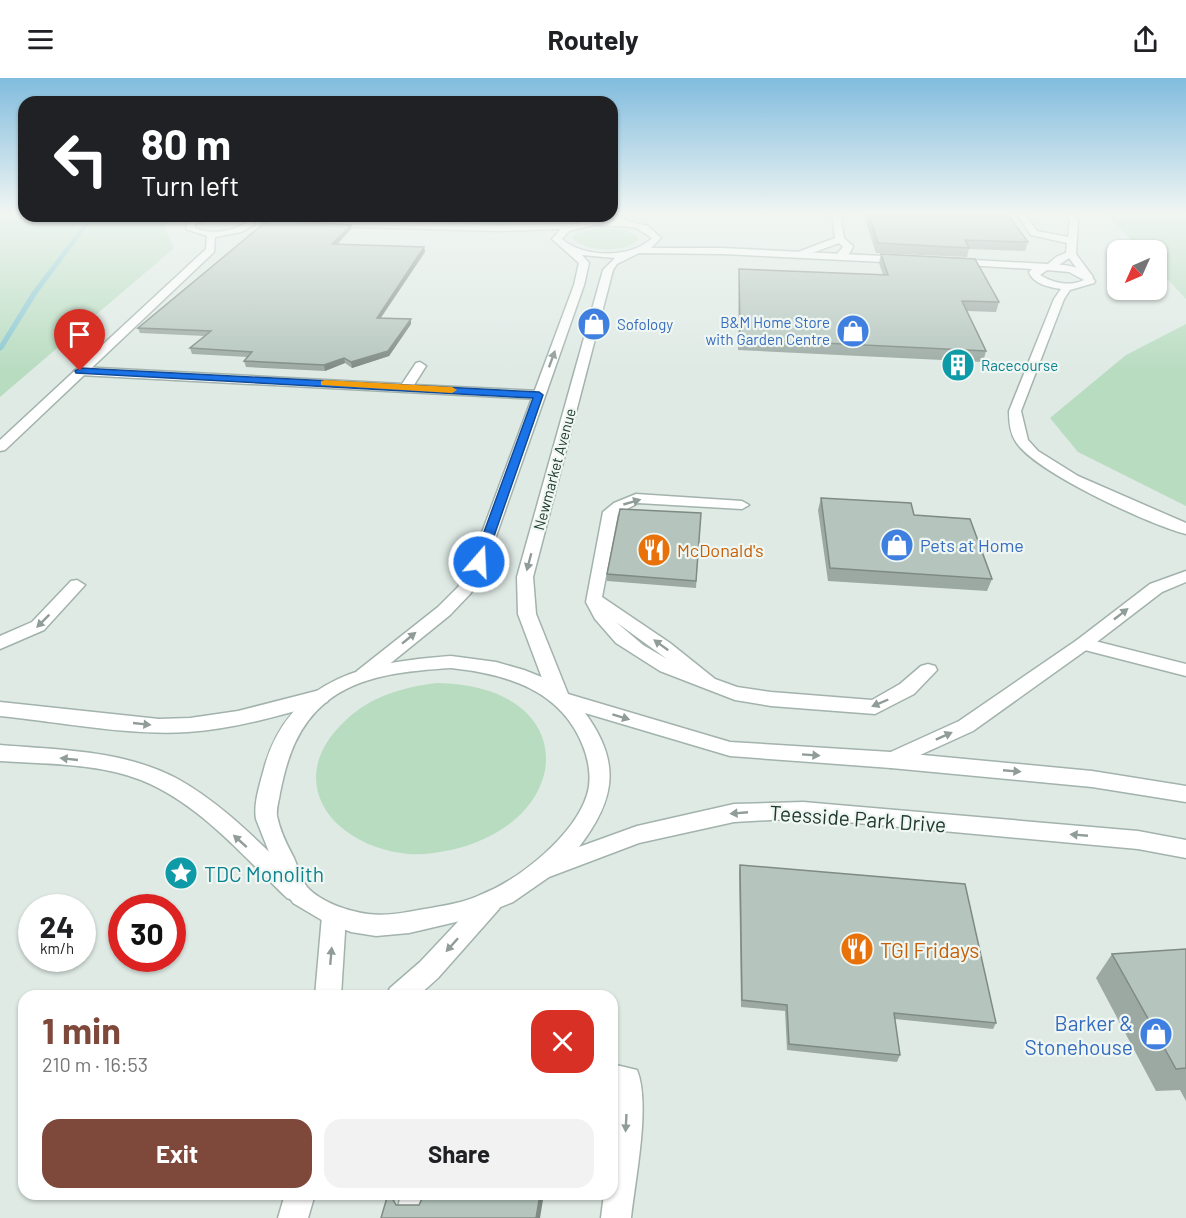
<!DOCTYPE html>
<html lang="en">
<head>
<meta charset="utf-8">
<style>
  body { margin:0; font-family:Barlow,sans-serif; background:#f2f2f2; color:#202124; height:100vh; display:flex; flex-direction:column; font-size:22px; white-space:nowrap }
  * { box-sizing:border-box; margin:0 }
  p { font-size:20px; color:#757577 }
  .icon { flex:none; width:33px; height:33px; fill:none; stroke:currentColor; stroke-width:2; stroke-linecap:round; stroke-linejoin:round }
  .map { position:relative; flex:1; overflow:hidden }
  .sheet { position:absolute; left:18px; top:912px; width:600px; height:210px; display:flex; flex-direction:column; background:#fff; border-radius:18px; box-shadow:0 2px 4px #0004 }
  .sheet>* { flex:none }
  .banner { position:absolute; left:18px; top:18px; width:600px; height:126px; border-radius:18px; box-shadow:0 2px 4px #0004; background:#202124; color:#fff; overflow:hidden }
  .needle { width:39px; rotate:225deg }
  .controls { position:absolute; left:1107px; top:162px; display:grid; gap:12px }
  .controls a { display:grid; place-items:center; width:60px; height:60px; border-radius:12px; background:#fff; box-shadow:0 2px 4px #0004; font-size:30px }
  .speed { position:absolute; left:18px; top:816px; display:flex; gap:12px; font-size:30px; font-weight:700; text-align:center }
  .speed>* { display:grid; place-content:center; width:78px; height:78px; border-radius:50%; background:#fff; box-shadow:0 2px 4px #0004; line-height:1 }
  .speed small { font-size:15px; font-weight:400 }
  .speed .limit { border:9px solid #d22; background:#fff; color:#111 }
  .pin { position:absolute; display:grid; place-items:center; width:51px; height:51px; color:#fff; margin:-62px -26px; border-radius:50% 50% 50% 0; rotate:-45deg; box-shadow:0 0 6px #0007 }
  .pin .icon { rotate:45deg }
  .me { position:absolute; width:66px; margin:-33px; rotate:19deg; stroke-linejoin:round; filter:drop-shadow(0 0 4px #0008) }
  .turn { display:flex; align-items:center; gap:21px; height:126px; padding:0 24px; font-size:27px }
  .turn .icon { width:78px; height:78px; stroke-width:2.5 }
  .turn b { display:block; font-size:42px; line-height:51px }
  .round { display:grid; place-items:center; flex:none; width:63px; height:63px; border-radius:18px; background:#f2f2f2 }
  .headline { display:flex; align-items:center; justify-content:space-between; height:102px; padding:0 24px }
  h1 { font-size:36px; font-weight:700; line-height:45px; color:#7e483b }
  .action { display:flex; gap:12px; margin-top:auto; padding:12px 24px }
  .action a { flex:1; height:69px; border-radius:18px; background:#7e483b; color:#fff; font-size:24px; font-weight:700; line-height:69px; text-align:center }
  .action a+a { background:#f2f2f2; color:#202124 }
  header { display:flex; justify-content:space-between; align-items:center; height:78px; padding:0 24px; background:#fff; font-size:27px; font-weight:700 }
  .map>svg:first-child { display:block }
  .green { fill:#b8dcc0 }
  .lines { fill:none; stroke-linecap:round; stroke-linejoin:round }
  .stream { fill:#87c7d0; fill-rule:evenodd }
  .service-casing { stroke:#a2b2ac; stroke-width:3 }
  .minor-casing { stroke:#a2b2ac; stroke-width:3 }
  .tertiary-casing { stroke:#a2b2ac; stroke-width:3 }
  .service { fill:#fff; fill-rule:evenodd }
  .minor { fill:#fff; fill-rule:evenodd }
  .tertiary { fill:#fff; fill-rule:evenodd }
  .wall { fill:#9ca9a3 }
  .shaded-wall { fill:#7f8a85 }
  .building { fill:#b5c5be; stroke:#7f8a85; stroke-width:1.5 }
  .oneway { fill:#909c98 }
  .route { fill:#1a73e8; stroke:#114b97; stroke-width:1.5 }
  .slow { fill:#f59e0b }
  .labels { text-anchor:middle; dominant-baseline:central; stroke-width:4.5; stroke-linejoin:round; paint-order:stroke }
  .far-shop-label { font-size:15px; fill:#366cbe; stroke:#f0f7f3; text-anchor:end }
  .far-culture-label { font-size:15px; fill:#0d838f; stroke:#f0f7f3; text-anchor:start }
  .far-street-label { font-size:15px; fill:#203a32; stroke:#f0f7f3 }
  .shop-label { font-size:18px; fill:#366cbe; stroke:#f0f7f3; text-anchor:start }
  .food-label { font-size:18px; fill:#c56008; stroke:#f0f7f3; text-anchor:start }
  .near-street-label { font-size:21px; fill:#203a32; stroke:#f0f7f3 }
  .near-culture-label { font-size:21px; fill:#0d838f; stroke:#f0f7f3; text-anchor:start }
  .near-food-label { font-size:21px; fill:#c56008; stroke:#f0f7f3; text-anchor:start }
  .near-shop-label { font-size:21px; fill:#366cbe; stroke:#f0f7f3; text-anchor:end }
</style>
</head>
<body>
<header><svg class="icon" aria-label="menu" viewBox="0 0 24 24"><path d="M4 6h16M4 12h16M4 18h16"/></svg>Routely<svg class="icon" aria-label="share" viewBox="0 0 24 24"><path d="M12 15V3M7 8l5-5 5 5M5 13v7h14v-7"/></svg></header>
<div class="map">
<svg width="1186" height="1140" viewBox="0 0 1186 1140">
  <rect width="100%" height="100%" fill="#dfeae5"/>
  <!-- green -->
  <g class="green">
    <path d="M 0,135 L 24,135 L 24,138 L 170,138 L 164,148 L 174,170 L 0,319 Z"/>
    <path d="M 1105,135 L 1186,135 L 1186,221 L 1157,190 L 1156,172 L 1141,172 Z"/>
    <path d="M 600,150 L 625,152 L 638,159 L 638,162 C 623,175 590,174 574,162 L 573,159 L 579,154 Z"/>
    <path d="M 1186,246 L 1186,428 L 1078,374 L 1050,340 L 1126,277 Z"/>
    <path d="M 437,605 C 583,607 577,744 451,772 C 435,775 417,778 401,775 C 328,764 283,700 346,642 C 371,618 404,609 437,605 Z"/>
  </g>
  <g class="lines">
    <!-- stream -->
    <path class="stream" d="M 90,138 L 95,138 L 37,216 L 3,271 L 0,273 L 0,266 L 32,214 Z"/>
    <defs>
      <g id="service">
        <path d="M 612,135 L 618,135 L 622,140 L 633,146 L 629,149 L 616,144 Z"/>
        <path d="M 832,135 L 840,135 L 844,160 L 853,168 C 851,175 845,182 837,180 L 835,178 L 843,169 L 839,165 L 804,178 L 798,178 L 798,174 L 835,160 Z"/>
        <path d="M 1016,135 L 1024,135 L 1037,153 L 1068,159 L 1070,142 L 1065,135 L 1073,135 L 1078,142 L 1076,176 L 1093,199 L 1091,201 L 1085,201 L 1069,180 L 1053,191 L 1047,191 L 1047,187 L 1056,179 L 1066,175 L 1067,165 L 1031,157 Z"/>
        <path d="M 393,138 L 401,138 L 403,142 L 419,147 L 415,150 L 397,146 Z"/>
        <path d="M 420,284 L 426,288 L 414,307 L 539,313 L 545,317 L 539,321 L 80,297 L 74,293 L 80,289 L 402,306 L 416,285 Z"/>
        <path d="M 636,416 L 742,423 L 749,427 L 742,431 L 638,425 L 618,436 L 602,519 L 670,565 L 715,601 L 737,609 L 771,614 L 872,622 L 900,606 L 921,588 L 928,586 L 935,588 L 937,592 L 914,616 L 875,636 L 771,628 L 735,622 L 660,593 L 616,565 L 595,541 L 586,524 L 603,434 L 614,425 ZM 616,544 L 667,581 L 643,567 Z"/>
        <path d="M 77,502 L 85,507 L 44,552 L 0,571 L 0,558 L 32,544 L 71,503 Z"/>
        <path d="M 1083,560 L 1186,586 L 1186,598 L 1077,570 L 1074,566 L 1077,562 Z"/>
        <path d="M 612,986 L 637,992 C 651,1026 635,1102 631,1140 L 601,1140 L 604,1116 L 612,1116 Z"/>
        <path d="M 401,1116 L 431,1116 L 424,1140 L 402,1140 L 398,1130 Z"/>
      </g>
      <g id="minor">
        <path d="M 204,138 L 216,138 L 195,146 L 195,150 C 211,157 232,154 247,144 L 239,138 L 498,147 L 576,146 L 595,141 L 620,142 L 648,148 L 661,160 L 651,170 L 723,170 L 903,179 L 908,182 L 903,185 L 723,176 L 639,175 L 617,186 L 613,192 L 533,499 L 536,536 L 568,616 L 565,621 L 558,623 L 551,621 L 548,616 L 518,536 L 517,499 L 603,192 L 615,180 L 582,177 L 589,185 L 584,207 L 487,484 L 471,515 L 450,537 L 371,601 L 364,603 L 357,601 L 355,597 L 357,593 L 438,529 L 458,509 L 471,484 L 574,207 L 579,185 L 552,161 L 561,151 L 498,153 L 286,147 L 255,142 L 254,147 L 241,154 L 215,159 L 214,174 L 5,372 L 0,373 L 0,362 L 206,171 L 207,158 L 186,151 L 188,143 ZM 595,147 L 635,149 L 652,160 C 631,181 583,180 562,161 L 569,153 Z"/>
        <path d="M 955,181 L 1064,187 C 1077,189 1087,192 1095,203 L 1094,205 L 1070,212 L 1064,221 L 1021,333 L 1028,362 L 1038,373 L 1078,398 L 1186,445 L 1186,456 C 1150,447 1035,394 1016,364 C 1010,355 1009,344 1009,333 L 1054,221 L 1061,211 C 1049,209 1033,206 1029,194 L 1032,191 L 952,186 L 952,182 ZM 1047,192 L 1069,194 L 1084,202 C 1070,209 1053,205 1040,197 Z"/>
        <path d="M 1186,493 L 1186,504 L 1162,514 L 1089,570 L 973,653 L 898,687 L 891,690 L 884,687 L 881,682 L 884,677 L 959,643 L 1077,562 L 1150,506 Z"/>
        <path d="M 320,612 L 327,614 L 330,619 L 327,624 C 282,637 234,651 188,654 C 128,658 60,644 0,638 L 0,624 L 159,641 L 190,640 L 238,633 Z"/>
        <path d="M 0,667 C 59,672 122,672 176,700 C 224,726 263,769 303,806 L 307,813 L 303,820 L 295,823 L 287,820 C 243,778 199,725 141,702 C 97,685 46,686 0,683 Z"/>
        <path d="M 491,814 L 499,817 L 503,824 L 499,831 L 438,900 L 418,918 L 386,918 L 390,910 L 420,884 L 483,817 Z"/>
        <path d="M 334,828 L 342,831 L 346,838 L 341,918 L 315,918 L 322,838 L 326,831 Z"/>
        <path d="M 285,1116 L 315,1116 L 308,1140 L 278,1140 Z"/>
      </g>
      <path id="tertiary" d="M 451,578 L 496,584 L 524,592 L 544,600 L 568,616 L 730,664 L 891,674 L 1092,693 L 1186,708 L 1186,724 L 1092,709 L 891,690 L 730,678 L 585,635 C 622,685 615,722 579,769 L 637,748 L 734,726 L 803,724 L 1138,753 L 1186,762 L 1186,780 L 1138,771 L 803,740 L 734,744 L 639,765 L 549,799 L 513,824 L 473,840 L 409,855 L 376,858 L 351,854 L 325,844 L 293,825 L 282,807 L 256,741 C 253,725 261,703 265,687 C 292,598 369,584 451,578 ZM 451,590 C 507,596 561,612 583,668 C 589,683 592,702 587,717 C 574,758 519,802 480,817 C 465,824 448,827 431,830 C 411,833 389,839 368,836 C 348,833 322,825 307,809 C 301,801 298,789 294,780 C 287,767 280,753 277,738 C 276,730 279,723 280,715 C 287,680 297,648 326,624 C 361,596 408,593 451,590 Z"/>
    </defs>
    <!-- service casing -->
    <use href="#service" class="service-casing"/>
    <!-- minor casing -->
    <use href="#minor" class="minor-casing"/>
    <!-- tertiary casing -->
    <use href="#tertiary" class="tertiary-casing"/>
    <!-- service -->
    <use href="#service" class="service"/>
    <!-- minor -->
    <use href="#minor" class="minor"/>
    <!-- tertiary -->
    <use href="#tertiary" class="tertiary"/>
  </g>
  <!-- wall -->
  <g class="wall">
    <path d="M 863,135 L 1007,135 L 1028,164 L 1025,173 L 969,171 L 967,179 L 876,175 Z"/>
    <path d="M 304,138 L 364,138 L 362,140 Z"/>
    <path d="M 351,151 L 337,166 L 424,169 L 425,174 L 381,240 L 411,246 L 389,278 L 352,290 L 345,285 L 325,293 L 246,289 L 244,283 L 248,279 L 192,276 L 190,270 L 205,258 L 140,255 L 138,250 Z"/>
    <path d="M 881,176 L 999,224 L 996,234 L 967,233 L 986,273 L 983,284 L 738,272 L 739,201 L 739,191 L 883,197 L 879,185 Z"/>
    <path d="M 821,420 L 914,437 L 992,501 L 987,513 L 828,503 L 818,432 Z"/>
    <path d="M 701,435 L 696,510 L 607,503 L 607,496 Z"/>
    <path d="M 740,787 L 996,945 L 993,951 L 895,941 L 900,977 L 897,984 L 787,972 L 785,933 L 741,929 L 739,793 Z"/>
    <path d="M 1186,871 L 1186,1023 L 1180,1012 L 1156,1013 L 1096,900 L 1112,876 Z"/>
  </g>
  <!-- shaded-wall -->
  <g class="shaded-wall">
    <path d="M 351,147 L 351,151 L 333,171 L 332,166 Z"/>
    <path d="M 424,169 L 425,174 L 377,245 L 377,240 Z"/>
    <path d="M 411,241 L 411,246 L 389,278 L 352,290 L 351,284 Z"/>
    <path d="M 344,280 L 345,285 L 325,293 L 324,287 Z"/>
    <path d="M 540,1116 L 544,1116 L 540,1140 L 536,1140 Z"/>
  </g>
  <!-- building -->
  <g class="building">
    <path d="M 868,135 L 1007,135 L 1028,164 L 965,162 L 969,170 L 878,165 Z"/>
    <path d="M 268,142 L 351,147 L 332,166 L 424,169 L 377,240 L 411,241 L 388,273 L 351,284 L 344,280 L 324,287 L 244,283 L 252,274 L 190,270 L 211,253 L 138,250 Z"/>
    <path d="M 881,176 L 975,181 L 999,224 L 962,223 L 986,273 L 740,261 L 739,191 L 888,197 Z"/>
    <path d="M 821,420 L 911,425 L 914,437 L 970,441 L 992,501 L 830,490 Z"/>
    <path d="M 620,431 L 701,435 L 696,503 L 607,496 Z"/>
    <path d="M 740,787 L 965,806 L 996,945 L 894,935 L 900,977 L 789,966 L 787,927 L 742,922 Z"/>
    <path d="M 1186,871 L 1186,990 L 1176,991 L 1112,876 Z"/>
    <path d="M 388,1116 L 390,1116 L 396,1127 L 419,1127 L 424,1116 L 540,1116 L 536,1140 L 381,1140 Z"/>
  </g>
  <!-- one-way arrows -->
  <defs><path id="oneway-solid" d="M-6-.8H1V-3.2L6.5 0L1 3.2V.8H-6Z" transform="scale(1.5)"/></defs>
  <g class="oneway">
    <use href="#oneway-solid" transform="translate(552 281) rotate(-70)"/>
    <use href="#oneway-solid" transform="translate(632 424) rotate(-16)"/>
    <use href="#oneway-solid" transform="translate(529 484) rotate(105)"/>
    <use href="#oneway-solid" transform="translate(1121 536) rotate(-38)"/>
    <use href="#oneway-solid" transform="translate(43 543) rotate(135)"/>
    <use href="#oneway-solid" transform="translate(409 560) rotate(-39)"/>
    <use href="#oneway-solid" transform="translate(661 567) rotate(-144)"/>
    <use href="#oneway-solid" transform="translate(880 625) rotate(157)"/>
    <use href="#oneway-solid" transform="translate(621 639) rotate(17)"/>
    <use href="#oneway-solid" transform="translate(142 646) rotate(6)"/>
    <use href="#oneway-solid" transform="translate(944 658) rotate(-24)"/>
    <use href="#oneway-solid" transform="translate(811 677) rotate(4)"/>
    <use href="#oneway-solid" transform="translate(69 681) rotate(-174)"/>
    <use href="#oneway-solid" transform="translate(1012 693) rotate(5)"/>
    <use href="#oneway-solid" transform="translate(739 735) rotate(175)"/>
    <use href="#oneway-solid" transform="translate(1079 757) rotate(-175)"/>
    <use href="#oneway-solid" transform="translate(240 763) rotate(-138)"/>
    <use href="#oneway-solid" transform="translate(452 867) rotate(132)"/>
    <use href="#oneway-solid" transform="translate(331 878) rotate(-85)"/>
    <use href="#oneway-solid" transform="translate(626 1045) rotate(93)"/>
  </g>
  <!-- sky -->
  <linearGradient id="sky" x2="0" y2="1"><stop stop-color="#81bcde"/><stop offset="0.46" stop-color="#f1f6f3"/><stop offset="1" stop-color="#f1f6f3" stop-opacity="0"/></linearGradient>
  <rect width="1186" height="294" fill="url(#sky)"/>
  <!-- route -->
  <path class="route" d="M 80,290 L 539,314 L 543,317 L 485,484 L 479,488 L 473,484 L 533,320 L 76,295 L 75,293 Z"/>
  <!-- slow -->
  <path class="slow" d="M 325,302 L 452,309 L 457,312 L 452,315 L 321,307 L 321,303 Z"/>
  <!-- icons -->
  <defs>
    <symbol id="shop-disc" viewBox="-11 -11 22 22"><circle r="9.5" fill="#3f7fe0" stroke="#f0f7f3"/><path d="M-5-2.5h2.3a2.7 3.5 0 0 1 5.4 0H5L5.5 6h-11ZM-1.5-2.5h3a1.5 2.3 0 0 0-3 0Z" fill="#fff"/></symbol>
    <symbol id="building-disc" viewBox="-11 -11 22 22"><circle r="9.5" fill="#0f9aa8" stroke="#f0f7f3"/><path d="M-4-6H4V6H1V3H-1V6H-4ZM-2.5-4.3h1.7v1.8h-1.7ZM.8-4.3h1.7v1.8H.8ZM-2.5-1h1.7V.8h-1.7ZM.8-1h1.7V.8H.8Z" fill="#fff"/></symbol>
    <symbol id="restaurant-disc" viewBox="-11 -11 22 22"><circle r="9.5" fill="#e8710a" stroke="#f0f7f3"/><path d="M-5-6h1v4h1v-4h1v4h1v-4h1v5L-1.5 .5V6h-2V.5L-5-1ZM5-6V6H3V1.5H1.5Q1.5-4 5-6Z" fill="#fff"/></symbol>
    <symbol id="sight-disc" viewBox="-11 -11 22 22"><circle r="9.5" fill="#0f9aa8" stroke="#f0f7f3"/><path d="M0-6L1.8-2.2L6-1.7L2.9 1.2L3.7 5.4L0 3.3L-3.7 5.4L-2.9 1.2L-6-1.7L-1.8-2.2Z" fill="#fff"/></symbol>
  </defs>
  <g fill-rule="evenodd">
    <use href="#shop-disc" x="575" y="227" width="38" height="38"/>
    <use href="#shop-disc" x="834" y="234" width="38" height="38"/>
    <use href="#building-disc" x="939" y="268" width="38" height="38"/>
    <use href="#shop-disc" x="878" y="448" width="38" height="38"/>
    <use href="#restaurant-disc" x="635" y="453" width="38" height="38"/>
    <use href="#sight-disc" x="162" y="776" width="38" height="38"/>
    <use href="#restaurant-disc" x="838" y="852" width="38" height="38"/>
    <use href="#shop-disc" x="1137" y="937" width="38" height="38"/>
  </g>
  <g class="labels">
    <!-- far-shop labels -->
    <g class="far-shop-label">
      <text x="830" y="244">B&amp;M Home Store<tspan x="830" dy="17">with Garden Centre</tspan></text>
      <text x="617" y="246" text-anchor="start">Sofology</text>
    </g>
    <!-- far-culture labels -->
    <g class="far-culture-label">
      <text x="981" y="287">Racecourse</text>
    </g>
    <!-- far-street labels -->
    <g class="far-street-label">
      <text transform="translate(554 391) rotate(-75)">Newmarket Avenue</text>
    </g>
    <!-- shop labels -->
    <g class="shop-label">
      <text x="920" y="467">Pets at Home</text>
    </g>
    <!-- food labels -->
    <g class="food-label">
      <text x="677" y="472">McDonald's</text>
    </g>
    <!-- near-street labels -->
    <g class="near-street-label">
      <text transform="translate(858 740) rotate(4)">Teesside Park Drive</text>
    </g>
    <!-- near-culture labels -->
    <g class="near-culture-label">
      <text x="204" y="795">TDC Monolith</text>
    </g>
    <!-- near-food labels -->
    <g class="near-food-label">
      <text x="880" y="871">TGI Fridays</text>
    </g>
    <!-- near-shop labels -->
    <g class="near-shop-label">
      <text x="1133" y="944">Barker &amp;<tspan x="1133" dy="24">Stonehouse</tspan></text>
    </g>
  </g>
</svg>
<div class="controls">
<a><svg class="needle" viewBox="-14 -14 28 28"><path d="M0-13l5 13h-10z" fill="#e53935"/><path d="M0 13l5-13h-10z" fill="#757577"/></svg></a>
</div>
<div class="speed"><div>24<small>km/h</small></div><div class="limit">30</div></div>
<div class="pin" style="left:80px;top:293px;background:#d93025"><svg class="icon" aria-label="arrive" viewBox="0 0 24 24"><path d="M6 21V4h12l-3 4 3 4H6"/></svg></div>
<svg class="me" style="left:479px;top:484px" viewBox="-20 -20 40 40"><circle r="17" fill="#1a73e8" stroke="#fff" stroke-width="3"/><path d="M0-11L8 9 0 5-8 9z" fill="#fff"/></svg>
<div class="banner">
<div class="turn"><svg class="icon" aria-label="left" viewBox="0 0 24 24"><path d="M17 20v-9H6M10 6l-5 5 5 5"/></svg><div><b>80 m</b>Turn left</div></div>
</div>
<section class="sheet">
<div class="headline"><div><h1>1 min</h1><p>210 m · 16:53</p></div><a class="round" style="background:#d93025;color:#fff"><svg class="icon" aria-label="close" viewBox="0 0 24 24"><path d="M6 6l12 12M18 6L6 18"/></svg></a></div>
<div class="action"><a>Exit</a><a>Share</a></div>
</section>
</div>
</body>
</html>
